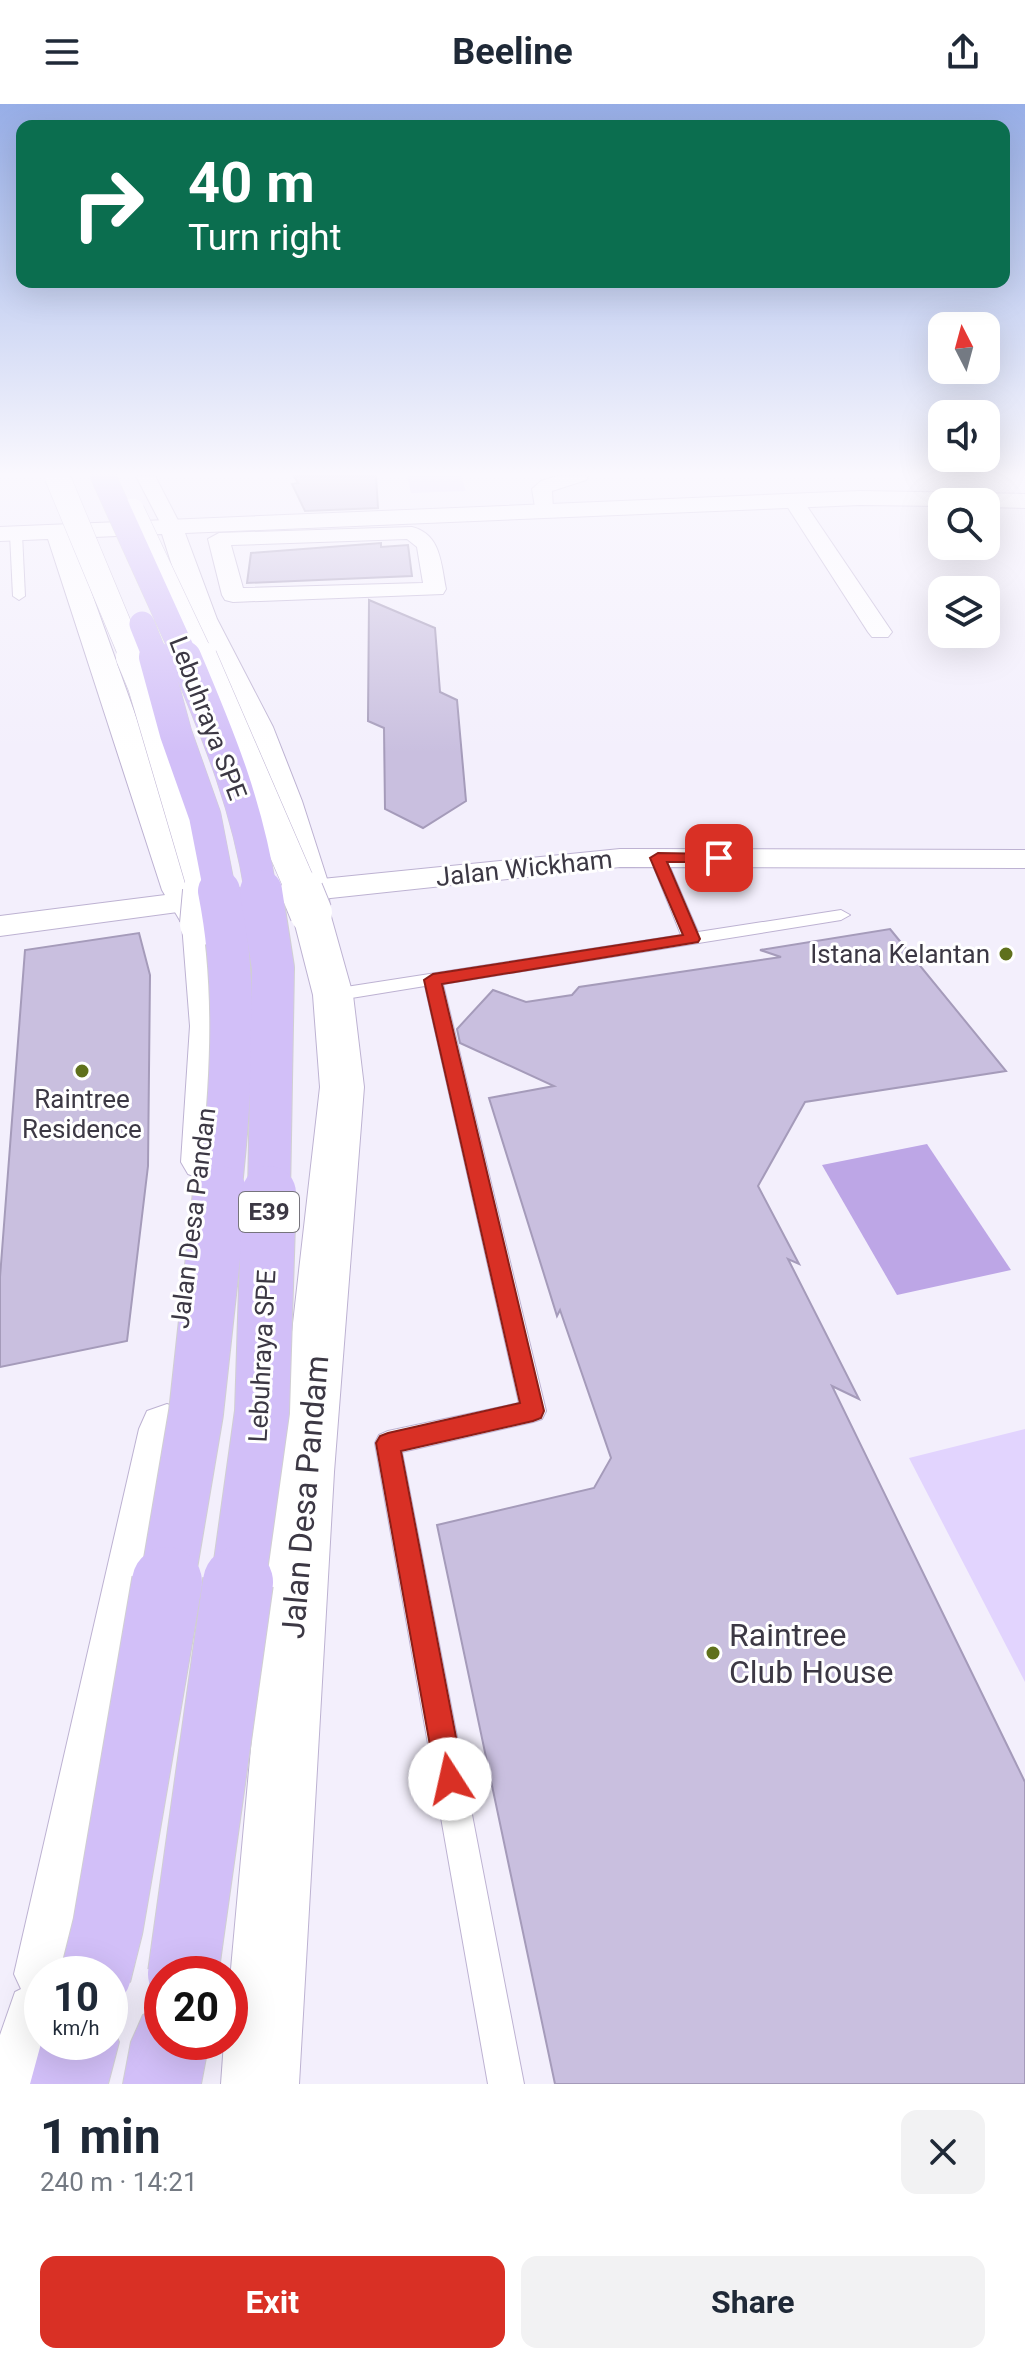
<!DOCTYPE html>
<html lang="en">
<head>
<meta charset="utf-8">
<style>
  body { margin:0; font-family:Roboto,sans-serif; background:#f2f2f3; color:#1f2937; height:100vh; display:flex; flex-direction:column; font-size:30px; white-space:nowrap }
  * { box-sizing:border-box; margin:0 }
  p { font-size:26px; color:#747a83 }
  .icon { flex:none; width:44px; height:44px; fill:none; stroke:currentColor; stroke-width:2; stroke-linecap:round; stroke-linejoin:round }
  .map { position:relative; height:1980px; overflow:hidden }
  .drawer { display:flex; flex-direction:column; background:#fff; flex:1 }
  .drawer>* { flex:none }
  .guide { position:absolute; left:16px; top:16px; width:994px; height:168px; border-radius:16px; box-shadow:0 8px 32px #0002; background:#0b6e4f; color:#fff; overflow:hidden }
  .needle { width:52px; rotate:354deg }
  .controls { position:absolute; left:928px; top:208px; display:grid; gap:16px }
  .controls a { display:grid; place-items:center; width:72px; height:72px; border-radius:16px; background:#fff; box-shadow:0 8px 32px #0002; font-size:40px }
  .speed { position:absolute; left:24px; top:1852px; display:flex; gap:16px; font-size:40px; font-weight:700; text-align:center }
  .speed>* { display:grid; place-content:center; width:104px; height:104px; border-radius:50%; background:#fff; box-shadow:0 8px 32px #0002; line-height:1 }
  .speed small { font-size:20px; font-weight:400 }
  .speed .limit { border:12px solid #d22; background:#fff; color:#111 }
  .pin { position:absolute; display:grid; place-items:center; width:68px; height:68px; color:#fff; margin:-34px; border-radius:16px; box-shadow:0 4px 12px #0006 }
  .me { position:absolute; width:88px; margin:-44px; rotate:350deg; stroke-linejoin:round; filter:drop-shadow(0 0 6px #0008) }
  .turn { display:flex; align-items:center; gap:28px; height:168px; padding:0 40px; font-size:36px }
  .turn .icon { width:104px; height:104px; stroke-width:2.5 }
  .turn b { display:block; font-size:56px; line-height:68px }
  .round { display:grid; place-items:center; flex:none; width:84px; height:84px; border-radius:16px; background:#f2f2f3 }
  .overview { display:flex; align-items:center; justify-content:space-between; height:136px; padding:0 40px }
  h1 { font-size:48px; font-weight:700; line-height:60px }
  .button { display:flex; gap:16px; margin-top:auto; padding:16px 40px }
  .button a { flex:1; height:92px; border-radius:16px; background:#d93025; color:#fff; font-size:32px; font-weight:700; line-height:92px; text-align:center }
  .button a+a { background:#f2f2f3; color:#1f2937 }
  header { display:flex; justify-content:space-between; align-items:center; height:104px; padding:0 40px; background:#fff; font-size:36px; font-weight:700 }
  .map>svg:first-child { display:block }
  .green { fill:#e2d4fe }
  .water { fill:#bda6e6 }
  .building { fill:#c9bfdf; stroke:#a59bba; stroke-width:2 }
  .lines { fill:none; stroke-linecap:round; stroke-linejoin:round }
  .service-casing { stroke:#bdb2d2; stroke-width:2 }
  .minor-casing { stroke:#bdb2d2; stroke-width:2 }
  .tertiary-casing { stroke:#bdb2d2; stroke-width:2 }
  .motorway-casing { stroke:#d0cfd2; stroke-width:2 }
  .service { fill:#fff; fill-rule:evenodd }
  .minor { fill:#fff; fill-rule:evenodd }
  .tertiary { fill:#fff; fill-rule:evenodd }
  .motorway { fill:#d2bff8; fill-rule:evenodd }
  .tertiary-bridge-far2-casing { stroke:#bdb2d2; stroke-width:26; stroke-linecap:butt }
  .tertiary-bridge-far1-casing { stroke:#bdb2d2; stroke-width:33; stroke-linecap:butt }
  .tertiary-bridge-casing { stroke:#bdb2d2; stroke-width:44; stroke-linecap:butt }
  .motorway-bridge-far4-casing { stroke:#d0cfd2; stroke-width:26; stroke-linecap:butt }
  .motorway-bridge-far3-casing { stroke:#d0cfd2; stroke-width:33; stroke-linecap:butt }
  .motorway-bridge-far2-casing { stroke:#d0cfd2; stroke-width:44; stroke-linecap:butt }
  .motorway-bridge-far1-casing { stroke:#d0cfd2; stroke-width:56; stroke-linecap:butt }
  .motorway-bridge-casing { stroke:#d0cfd2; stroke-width:72; stroke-linecap:butt }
  .tertiary-bridge-far2 { stroke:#fff; stroke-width:25 }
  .tertiary-bridge-far1 { stroke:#fff; stroke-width:32 }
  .tertiary-bridge { stroke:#fff; stroke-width:42 }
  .motorway-bridge-far4 { stroke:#d2bff8; stroke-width:25 }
  .motorway-bridge-far3 { stroke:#d2bff8; stroke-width:32 }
  .motorway-bridge-far2 { stroke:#d2bff8; stroke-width:42 }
  .motorway-bridge-far1 { stroke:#d2bff8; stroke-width:54 }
  .motorway-bridge { stroke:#d2bff8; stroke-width:70 }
  .route { fill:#d93025; stroke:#8d1f18; stroke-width:2 }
  .poi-dot { fill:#5f701c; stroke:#fff; stroke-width:3 }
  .labels { text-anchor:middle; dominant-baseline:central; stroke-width:6; stroke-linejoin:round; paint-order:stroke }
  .shield { fill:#fff; stroke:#76747c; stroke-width:2 }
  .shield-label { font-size:24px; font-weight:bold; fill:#3c3844 }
  .street-label { font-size:26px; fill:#3c3844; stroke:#fff }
  .poi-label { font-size:26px; fill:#3c3844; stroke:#fff; text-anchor:end }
  .near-street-label { font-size:32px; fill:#3c3844; stroke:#fff }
  .near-poi-label { font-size:32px; fill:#3c3844; stroke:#fff; text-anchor:start }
</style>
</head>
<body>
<header><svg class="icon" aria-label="menu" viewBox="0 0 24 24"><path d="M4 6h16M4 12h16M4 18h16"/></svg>Beeline<svg class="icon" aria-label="share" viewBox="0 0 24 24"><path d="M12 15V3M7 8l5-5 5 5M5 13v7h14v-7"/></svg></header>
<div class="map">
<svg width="1025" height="1980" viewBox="0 0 1025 1980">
  <rect width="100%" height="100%" fill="#f3effc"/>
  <!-- green -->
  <g class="green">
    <path d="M 407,372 L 461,372 L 466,387 L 411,389 Z"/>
    <path d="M 1025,1325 L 1025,1578 L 909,1354 Z"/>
  </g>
  <!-- water -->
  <path class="water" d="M 927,1040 L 1011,1166 L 897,1191 L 822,1061 Z"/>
  <!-- building -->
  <g class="building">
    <path d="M 294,372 L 376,372 L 378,404 L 305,407 L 292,380 L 298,379 Z"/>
    <path d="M 381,439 L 381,443 L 408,441 L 412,472 L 247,479 L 251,449 Z"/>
    <path d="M 369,496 L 435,524 L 440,588 L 457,596 L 466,697 L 423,724 L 385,705 L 384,624 L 368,617 Z"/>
    <path d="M 890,825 L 1006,967 L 805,998 L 758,1082 L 799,1160 L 788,1155 L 859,1295 L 832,1282 L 1025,1678 L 1025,1980 L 555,1980 L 437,1421 L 594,1384 L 611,1354 L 560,1206 L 557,1212 L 489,994 L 554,982 L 460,939 L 457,925 L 493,886 L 526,898 L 572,891 L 579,883 L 781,853 L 760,846 Z"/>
    <path d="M 139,829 L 150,871 L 148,1062 L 127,1237 L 0,1263 L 0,1173 L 25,846 Z"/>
  </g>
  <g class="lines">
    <defs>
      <g id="service">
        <path d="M 16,427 L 22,430 L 25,492 L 19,496 L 13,492 L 10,430 Z"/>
        <path d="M 658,749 L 666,754 L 698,828 L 841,806 L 850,811 L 841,816 L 443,880 L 546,1307 L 542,1315 L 533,1318 L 402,1348 L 524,1980 L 488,1980 L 375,1339 L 379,1331 L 388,1327 L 519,1299 L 425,882 L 333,897 L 324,891 L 333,885 L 681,831 L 650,754 Z"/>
      </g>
      <g id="minor">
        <path d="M 136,372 L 155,372 L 181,422 L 178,426 L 164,426 Z"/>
        <path d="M 557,372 L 588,372 L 586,376 L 552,387 L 553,405 L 550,409 L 536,409 L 532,385 L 541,377 Z"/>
        <path d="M 793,390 L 800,392 L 892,528 L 888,533 L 872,533 L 868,528 L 783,396 Z"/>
        <path d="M 412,423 C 441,430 441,460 446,485 L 443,490 L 233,498 L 225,496 L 222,491 L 208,435 L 219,429 ZM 407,435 L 417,443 L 423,479 L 243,484 L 231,441 Z"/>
        <path d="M 620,745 L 1025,746 L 1025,764 L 620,763 L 312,796 L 301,793 L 296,786 L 301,779 L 312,776 Z"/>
        <path d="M 189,788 L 200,791 L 205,798 L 200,805 L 0,832 L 0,812 Z"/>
      </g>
      <g id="tertiary">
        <path d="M 860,387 L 1025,390 L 1025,404 L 986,403 L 986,398 L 942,398 L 942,402 L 860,401 L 185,429 L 217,515 L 273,623 L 302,697 L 328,778 L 330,809 L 353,891 L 364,983 L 334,1368 L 299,1980 L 221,1980 L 224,1938 L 230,1938 L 230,1876 L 276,1368 L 320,983 L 313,891 L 292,809 L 292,778 L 268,697 L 241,623 L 189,515 L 162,430 L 72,434 L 198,786 L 220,820 L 232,922 L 227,1058 L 220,1070 L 204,1076 L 188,1070 L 181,1058 L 190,922 L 182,820 L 162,786 L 48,435 L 0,437 L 0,423 Z"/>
        <path d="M 167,1300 L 187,1307 L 195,1325 L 90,1870 L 42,1870 L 42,1938 L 76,1938 L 67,1980 L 0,1980 L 0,1931 L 15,1888 L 21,1885 L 14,1870 L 139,1325 L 147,1307 Z"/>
      </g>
      <g id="motorway">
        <path d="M 162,1903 L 162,1938 L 209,1938 L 201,1980 L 123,1980 L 131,1938 L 143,1911 Z"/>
        <path d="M 110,1917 L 119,1938 L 108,1980 L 30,1980 L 42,1936 L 110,1938 Z"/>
      </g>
    </defs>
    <!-- service casing -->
    <use href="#service" class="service-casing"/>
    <!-- minor casing -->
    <use href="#minor" class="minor-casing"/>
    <!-- tertiary casing -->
    <use href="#tertiary" class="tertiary-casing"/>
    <!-- motorway casing -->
    <use href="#motorway" class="motorway-casing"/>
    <!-- service -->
    <use href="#service" class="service"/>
    <!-- minor -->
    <use href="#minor" class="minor"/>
    <!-- tertiary -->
    <use href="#tertiary" class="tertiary"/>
    <!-- motorway -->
    <use href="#motorway" class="motorway"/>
    <defs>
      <g id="tertiary-bridge-far2">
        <path d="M 57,372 L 133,555"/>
        <path d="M 132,407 L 202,555"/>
      </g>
      <g id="tertiary-bridge-far1">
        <path d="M 132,553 L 144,582 L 205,789"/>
        <path d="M 201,553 L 303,789"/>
      </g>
      <g id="tertiary-bridge">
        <path d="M 302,787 L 311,809"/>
        <path d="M 201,820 L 204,787"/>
      </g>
      <g id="motorway-bridge-far4">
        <path d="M 103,372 L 186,555"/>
        <path d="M 142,520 L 156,555"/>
      </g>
      <g id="motorway-bridge-far3">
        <path d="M 155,553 L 176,630 L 205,712 L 220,789"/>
        <path d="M 185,553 C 220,635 247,701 261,789"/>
      </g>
      <g id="motorway-bridge-far2">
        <path d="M 219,787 C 239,887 231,990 220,1091"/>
        <path d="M 261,787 L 273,864 L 269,1091"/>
      </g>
      <g id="motorway-bridge-far1">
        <path d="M 167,1480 L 196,1309 L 220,1089"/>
        <path d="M 238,1480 L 262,1308 L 269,1089"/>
      </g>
      <g id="motorway-bridge">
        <path d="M 96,1870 L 108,1822 L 167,1478"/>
        <path d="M 183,1870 L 238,1478"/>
      </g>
    </defs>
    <!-- tertiary-bridge-far2 casing -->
    <use href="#tertiary-bridge-far2" class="tertiary-bridge-far2-casing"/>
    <!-- tertiary-bridge-far1 casing -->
    <use href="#tertiary-bridge-far1" class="tertiary-bridge-far1-casing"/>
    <!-- tertiary-bridge casing -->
    <use href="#tertiary-bridge" class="tertiary-bridge-casing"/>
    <!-- motorway-bridge-far4 casing -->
    <use href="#motorway-bridge-far4" class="motorway-bridge-far4-casing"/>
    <!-- motorway-bridge-far3 casing -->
    <use href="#motorway-bridge-far3" class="motorway-bridge-far3-casing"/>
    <!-- motorway-bridge-far2 casing -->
    <use href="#motorway-bridge-far2" class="motorway-bridge-far2-casing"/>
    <!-- motorway-bridge-far1 casing -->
    <use href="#motorway-bridge-far1" class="motorway-bridge-far1-casing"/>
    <!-- motorway-bridge casing -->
    <use href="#motorway-bridge" class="motorway-bridge-casing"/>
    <!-- tertiary-bridge-far2 -->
    <use href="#tertiary-bridge-far2" class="tertiary-bridge-far2"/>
    <!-- tertiary-bridge-far1 -->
    <use href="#tertiary-bridge-far1" class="tertiary-bridge-far1"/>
    <!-- tertiary-bridge -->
    <use href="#tertiary-bridge" class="tertiary-bridge"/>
    <!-- motorway-bridge-far4 -->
    <use href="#motorway-bridge-far4" class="motorway-bridge-far4"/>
    <!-- motorway-bridge-far3 -->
    <use href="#motorway-bridge-far3" class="motorway-bridge-far3"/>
    <!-- motorway-bridge-far2 -->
    <use href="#motorway-bridge-far2" class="motorway-bridge-far2"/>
    <!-- motorway-bridge-far1 -->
    <use href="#motorway-bridge-far1" class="motorway-bridge-far1"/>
    <!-- motorway-bridge -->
    <use href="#motorway-bridge" class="motorway-bridge"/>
  </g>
  <!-- sky -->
  <linearGradient id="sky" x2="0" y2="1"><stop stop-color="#97aee7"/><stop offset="0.57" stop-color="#faf8fe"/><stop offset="1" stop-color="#faf8fe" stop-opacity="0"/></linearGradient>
  <rect width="1025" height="649" fill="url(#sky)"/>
  <!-- route -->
  <path class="route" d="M 658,749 L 719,750 L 726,754 L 719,758 L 667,758 L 700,835 L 698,838 L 442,880 L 544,1307 L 541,1314 L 533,1317 L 401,1347 L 464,1675 L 460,1685 L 450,1689 L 440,1685 L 436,1675 L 376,1339 L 380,1332 L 388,1329 L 520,1299 L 424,876 L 433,870 L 683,831 L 650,754 Z"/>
  <!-- markers -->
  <g class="poi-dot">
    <circle cx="1006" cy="850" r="8"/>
    <circle cx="82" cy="967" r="8"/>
    <circle cx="713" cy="1549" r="8"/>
  </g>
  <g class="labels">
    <!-- shield labels -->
    <rect class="shield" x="239" y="1088" width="60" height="40" rx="6"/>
    <g class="shield-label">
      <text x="269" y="1108">E39</text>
    </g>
    <!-- street labels -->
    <g class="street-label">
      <text transform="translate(208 614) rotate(69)">Lebuhraya SPE</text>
      <text transform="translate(524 764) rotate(-6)">Jalan Wickham</text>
      <text transform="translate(193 1114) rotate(-83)">Jalan Desa Pandan</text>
      <text transform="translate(262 1252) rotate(-87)">Lebuhraya SPE</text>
    </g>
    <!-- poi labels -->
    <g class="poi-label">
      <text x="990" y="850">Istana Kelantan</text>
      <text x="82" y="995" text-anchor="middle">Raintree<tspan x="82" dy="30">Residence</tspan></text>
    </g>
    <!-- near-street labels -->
    <g class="near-street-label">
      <text transform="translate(305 1393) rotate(-85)">Jalan Desa Pandam</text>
    </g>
    <!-- near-poi labels -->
    <g class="near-poi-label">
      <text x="729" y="1531">Raintree<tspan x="729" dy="37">Club House</tspan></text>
    </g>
  </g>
</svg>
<div class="controls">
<a><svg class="needle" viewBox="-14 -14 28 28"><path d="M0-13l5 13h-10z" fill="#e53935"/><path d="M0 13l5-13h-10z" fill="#747a83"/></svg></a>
<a><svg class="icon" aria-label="sound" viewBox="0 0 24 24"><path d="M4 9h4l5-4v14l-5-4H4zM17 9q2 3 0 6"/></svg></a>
<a><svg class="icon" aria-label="search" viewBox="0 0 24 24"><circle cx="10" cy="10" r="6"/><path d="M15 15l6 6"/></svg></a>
<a><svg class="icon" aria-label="layers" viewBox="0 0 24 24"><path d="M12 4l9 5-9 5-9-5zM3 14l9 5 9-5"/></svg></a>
</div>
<div class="speed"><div>10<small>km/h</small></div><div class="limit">20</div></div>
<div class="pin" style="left:719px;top:754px;background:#d93025"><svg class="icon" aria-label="arrive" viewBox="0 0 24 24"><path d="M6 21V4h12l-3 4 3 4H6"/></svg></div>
<svg class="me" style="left:450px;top:1675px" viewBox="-20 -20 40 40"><circle r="19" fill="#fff"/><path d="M0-13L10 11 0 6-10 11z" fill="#d93025"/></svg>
<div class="guide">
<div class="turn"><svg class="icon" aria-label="right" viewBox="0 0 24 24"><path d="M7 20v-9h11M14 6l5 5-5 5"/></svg><div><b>40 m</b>Turn right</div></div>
</div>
</div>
<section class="drawer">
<div class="overview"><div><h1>1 min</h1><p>240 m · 14:21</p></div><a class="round"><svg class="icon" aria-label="close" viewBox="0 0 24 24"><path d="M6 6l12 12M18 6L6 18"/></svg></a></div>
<div class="button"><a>Exit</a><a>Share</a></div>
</section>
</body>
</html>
